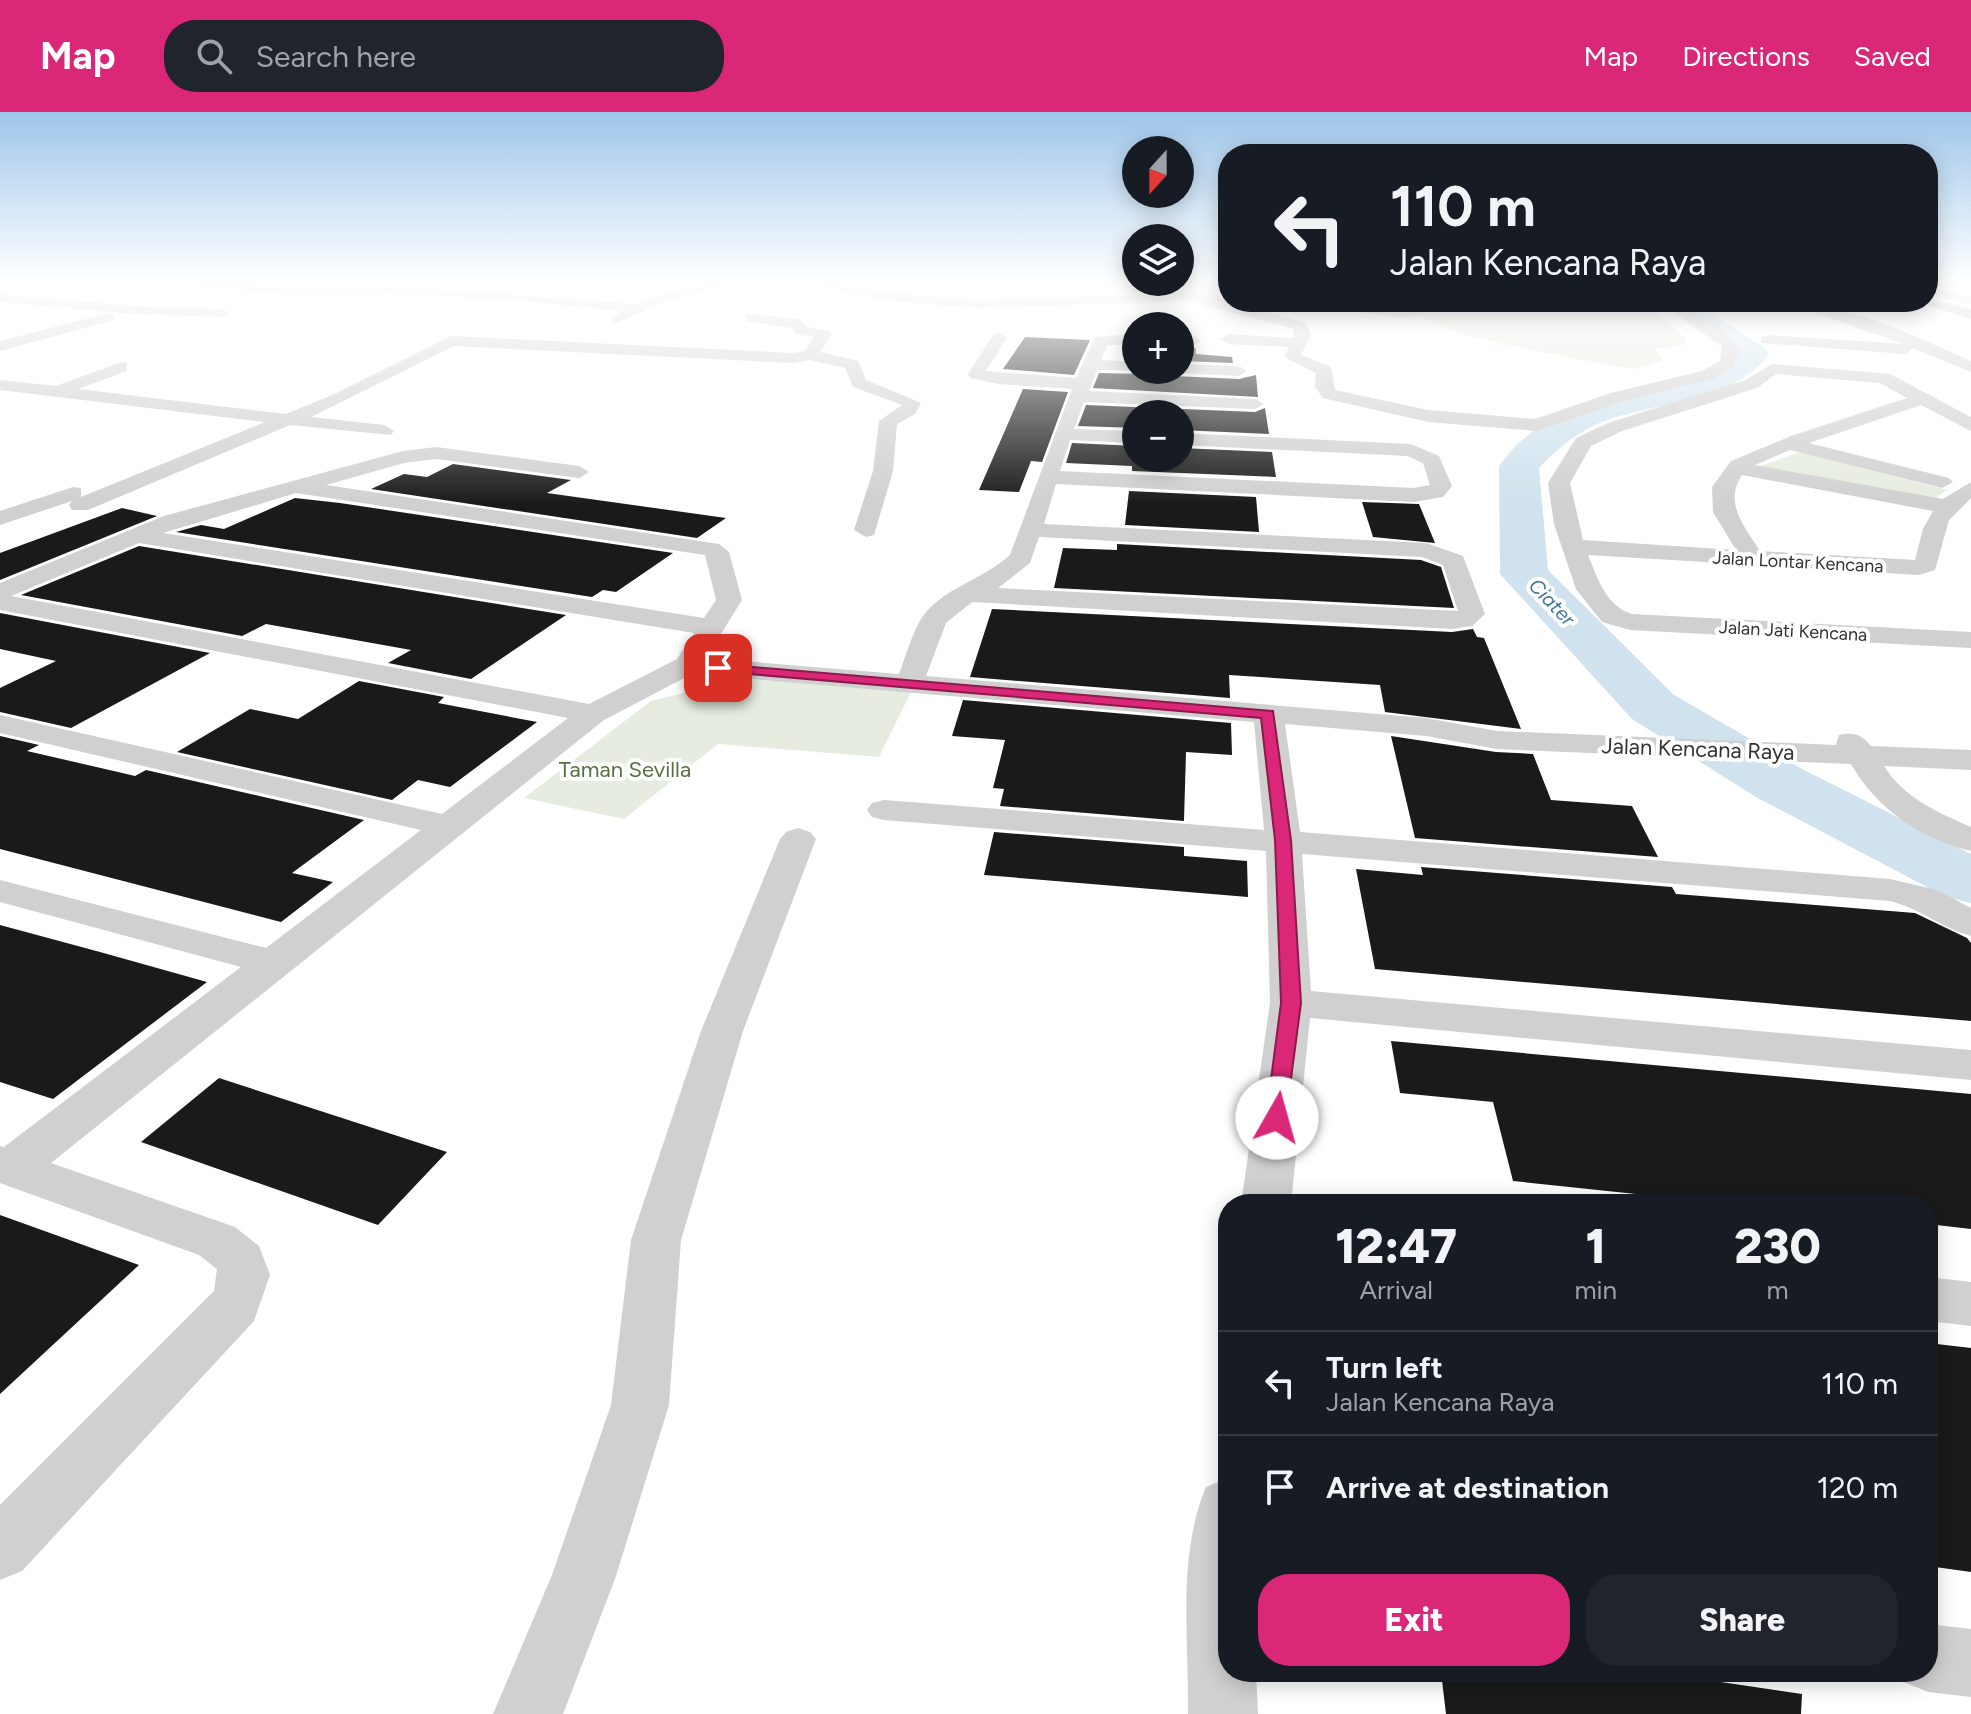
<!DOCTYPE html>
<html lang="en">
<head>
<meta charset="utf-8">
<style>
  body { margin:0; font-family:Figtree,sans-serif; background:#20242c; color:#f1f3f6; height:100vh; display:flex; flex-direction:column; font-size:30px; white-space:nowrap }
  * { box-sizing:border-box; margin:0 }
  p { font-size:26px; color:#9ea1a6 }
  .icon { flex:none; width:44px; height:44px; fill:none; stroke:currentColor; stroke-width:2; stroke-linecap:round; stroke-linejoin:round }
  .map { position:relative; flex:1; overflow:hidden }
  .panel { position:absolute; left:1218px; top:1082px; width:720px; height:488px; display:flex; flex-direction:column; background:#171b24; border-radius:32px; box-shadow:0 4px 20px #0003 }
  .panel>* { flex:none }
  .hud { position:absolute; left:1218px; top:32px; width:720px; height:168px; border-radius:32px; box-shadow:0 4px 20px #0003; background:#171b24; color:#f1f3f6; overflow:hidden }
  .needle { width:52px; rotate:201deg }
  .tools { position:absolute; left:1122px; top:24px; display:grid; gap:16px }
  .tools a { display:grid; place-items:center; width:72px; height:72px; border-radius:50%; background:#171b24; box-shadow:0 4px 20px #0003; font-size:40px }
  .pin { position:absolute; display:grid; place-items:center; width:68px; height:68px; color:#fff; margin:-34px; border-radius:16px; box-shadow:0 4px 12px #0006 }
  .me { position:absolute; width:88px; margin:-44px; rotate:7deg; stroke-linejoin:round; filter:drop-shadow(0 0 6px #0008) }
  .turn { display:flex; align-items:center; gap:28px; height:168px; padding:0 40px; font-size:36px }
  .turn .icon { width:104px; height:104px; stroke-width:2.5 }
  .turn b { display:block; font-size:56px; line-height:68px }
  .eta { display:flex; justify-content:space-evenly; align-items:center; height:136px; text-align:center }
  .eta b { font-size:48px; font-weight:800; line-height:56px }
  .cta { display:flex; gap:16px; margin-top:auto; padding:16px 40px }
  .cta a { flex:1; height:92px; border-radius:32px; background:#db2777; color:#fff; font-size:32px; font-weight:800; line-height:92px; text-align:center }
  .cta a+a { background:#20242c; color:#f1f3f6 }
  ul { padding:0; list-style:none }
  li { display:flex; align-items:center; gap:24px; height:104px; padding:0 40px; border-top:2px solid #363941 }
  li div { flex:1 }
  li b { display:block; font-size:30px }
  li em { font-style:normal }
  header { display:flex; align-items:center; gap:48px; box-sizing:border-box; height:112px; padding:0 40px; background:#db2777; color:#fff }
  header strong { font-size:38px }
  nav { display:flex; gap:44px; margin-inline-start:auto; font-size:28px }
  .search { width:560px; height:72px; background:#20242c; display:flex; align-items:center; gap:20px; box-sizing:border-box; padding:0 28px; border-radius:32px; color:#9ea1a6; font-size:30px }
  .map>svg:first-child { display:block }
  .green { fill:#e6ecdf }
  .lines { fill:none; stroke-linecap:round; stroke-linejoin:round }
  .river { fill:#cfe2ee; fill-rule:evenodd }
  .building { fill:#1a1a1a }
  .street { fill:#d0d0d0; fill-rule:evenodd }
  .secondary { fill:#bdbdbd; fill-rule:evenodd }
  .route { fill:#db2777; stroke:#8e194d; stroke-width:2 }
  .labels { text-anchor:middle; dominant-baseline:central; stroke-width:8; stroke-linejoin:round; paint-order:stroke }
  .far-street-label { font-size:18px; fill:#333; stroke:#fff }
  .far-water-label { font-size:20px; font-style:italic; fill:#3f7597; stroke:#fff }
  .street-label { font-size:22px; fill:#333; stroke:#fff }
  .park-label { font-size:22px; fill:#56703f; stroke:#fff }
</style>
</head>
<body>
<header>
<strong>Map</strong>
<div class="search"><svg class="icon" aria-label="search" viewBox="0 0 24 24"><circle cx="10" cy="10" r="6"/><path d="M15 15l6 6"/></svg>Search here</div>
<nav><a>Map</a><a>Directions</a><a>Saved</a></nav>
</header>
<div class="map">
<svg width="1971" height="1602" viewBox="0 0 1971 1602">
  <rect width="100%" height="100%" fill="#fff"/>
  <!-- green -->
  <g class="green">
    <path d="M 1408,190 L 1643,190 L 1686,226 L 1684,233 L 1655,237 L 1663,248 L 1633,257 L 1530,238 L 1469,224 L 1402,198 Z"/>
    <path d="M 1800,340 L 1947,378 L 1934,387 L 1758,355 Z"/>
    <path d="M 741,567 L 912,578 L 879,645 L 718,632 L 624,707 L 524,686 L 651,589 Z"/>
  </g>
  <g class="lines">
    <!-- river -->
    <path class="river" d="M 1659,190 L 1692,190 L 1764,235 L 1769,242 C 1739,286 1659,291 1610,307 C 1582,316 1559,335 1539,356 L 1548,458 L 1674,583 L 1802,657 L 1971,742 L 1971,791 L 1946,785 L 1756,685 L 1632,607 L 1500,462 L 1499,354 C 1538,298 1604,286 1665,270 C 1691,263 1712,259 1733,243 Z"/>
  </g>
  <!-- building -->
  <g class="building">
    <path d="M 1025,225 L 1046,226 L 1090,228 L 1074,263 L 1003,257 Z"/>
    <path d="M 1196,236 L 1196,242 L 1232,245 L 1233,251 L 1180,249 L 1180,237 Z"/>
    <path d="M 1145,258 L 1169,258 L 1174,264 L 1239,267 L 1256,263 L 1258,285 L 1093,276 L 1099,261 L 1142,262 Z"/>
    <path d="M 1023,277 L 1068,280 L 1042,350 L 1031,349 L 1019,380 L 979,378 Z"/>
    <path d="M 1086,293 L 1255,300 L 1265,296 L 1269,322 L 1180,318 L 1180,302 L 1136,302 L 1136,316 L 1078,314 Z"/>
    <path d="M 1072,331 L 1136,334 L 1136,346 L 1180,346 L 1180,336 L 1272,340 L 1276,365 L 1132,359 L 1132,354 L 1066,351 Z"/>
    <path d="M 453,352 L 571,368 L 547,381 L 726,406 L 697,426 L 371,377 L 404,362 L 427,365 Z"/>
    <path d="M 1129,379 L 1256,385 L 1259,420 L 1125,413 Z"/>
    <path d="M 295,386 L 340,391 L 673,441 L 616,480 L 603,478 L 592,485 L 176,420 L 201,413 L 224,417 Z"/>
    <path d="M 1362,390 L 1419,392 L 1435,431 L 1373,425 Z"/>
    <path d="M 122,396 L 157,404 L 0,468 L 0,441 Z"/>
    <path d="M 1117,432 L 1421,448 L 1441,455 L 1454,496 L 1054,476 L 1063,436 L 1117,438 Z"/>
    <path d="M 139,434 L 566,503 L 471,567 L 388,551 L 411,538 L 266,512 L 242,524 L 21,483 Z"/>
    <path d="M 992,497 L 1452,520 L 1473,517 L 1477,525 L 1484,526 L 1521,617 L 1385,600 L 1380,573 L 1229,563 L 1230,586 L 970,565 Z"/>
    <path d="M 0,501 L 210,541 L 71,616 L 0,600 L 0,576 L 56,549 L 0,537 Z"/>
    <path d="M 359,569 L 444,585 L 438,591 L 537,610 L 450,675 L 418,668 L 392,688 L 177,640 L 250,597 L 298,607 Z"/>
    <path d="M 963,588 L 1231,611 L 1232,643 L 1186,640 L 1184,709 L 1000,694 L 1004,677 L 993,676 L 1005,628 L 952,624 Z"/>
    <path d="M 0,624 L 39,633 L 27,639 L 118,660 L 135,664 L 146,658 L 364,708 L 292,761 L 333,770 L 281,810 L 0,737 Z"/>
    <path d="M 1391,624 L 1496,640 L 1533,642 L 1551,688 L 1632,694 L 1658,745 L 1415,726 Z"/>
    <path d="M 994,720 L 1184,735 L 1184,744 L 1247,749 L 1248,785 L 984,763 Z"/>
    <path d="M 1421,755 L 1672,775 L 1676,782 L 1915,801 L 1967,826 L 1971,831 L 1971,909 L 1375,857 L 1356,757 L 1423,763 Z"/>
    <path d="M 0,813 L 100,840 L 207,870 L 53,987 L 0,970 Z"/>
    <path d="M 1391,929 L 1971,982 L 1971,1117 L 1928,1112 L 1928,1092 L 1731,1092 L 1513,1069 L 1493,990 L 1400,981 Z"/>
    <path d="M 219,966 L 302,993 L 447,1040 L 378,1113 L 141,1030 Z"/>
    <path d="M 0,1103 L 139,1153 L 0,1282 Z"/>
    <path d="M 1928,1231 L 1971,1236 L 1971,1460 L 1928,1454 Z"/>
    <path d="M 1441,1560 L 1653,1560 L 1802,1582 L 1801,1602 L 1446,1602 Z"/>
  </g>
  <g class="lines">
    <!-- street -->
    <g class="street">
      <path d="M 154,168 L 215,168 L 325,177 L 385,173 L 637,192 C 670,176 708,168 744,168 L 666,189 L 617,211 L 610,207 L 622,199 L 513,188 L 385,181 L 325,185 L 161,172 Z"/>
      <path d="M 792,168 L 822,168 L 889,181 L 978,188 L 1180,181 L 1185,168 L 1199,168 L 1194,180 L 1214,181 L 1228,190 L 1306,211 L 1311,223 L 1301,243 L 1331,255 L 1335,278 L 1428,298 L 1535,307 L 1611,281 L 1702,259 L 1720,249 L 1722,232 L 1660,190 C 1682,190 1734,218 1739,240 L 1733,256 L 1714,267 L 1623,289 L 1537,319 L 1428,310 L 1323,286 L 1315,275 L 1316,261 L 1284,245 L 1289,235 L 1228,232 L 1220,227 L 1228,222 L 1294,226 L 1294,217 L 1190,189 L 978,196 L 889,189 Z"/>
      <path d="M 1928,175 L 1971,184 L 1971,192 L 1928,183 Z"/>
      <path d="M 0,182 L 134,194 L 222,197 L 229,201 L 222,205 L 134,202 L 0,190 Z"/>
      <path d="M 1306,190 L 1346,190 L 1404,198 L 1416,190 L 1430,190 L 1420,203 L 1404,206 L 1313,194 Z"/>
      <path d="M 1486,190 L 1508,190 L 1519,196 L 1512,200 Z"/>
      <path d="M 1784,190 C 1847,190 1914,224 1971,249 L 1971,260 L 1913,236 L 1906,242 L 1761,231 L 1761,225 L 1767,223 L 1904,232 Z"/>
      <path d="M 109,201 L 114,202 L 114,208 L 0,239 L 0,229 Z"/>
      <path d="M 751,202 L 799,207 L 808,215 L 829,219 L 832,222 L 820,240 L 858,249 L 866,268 L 921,291 L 915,302 L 897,312 L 893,359 L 874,423 L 866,425 L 854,418 L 873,359 L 879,309 L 902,293 L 853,275 L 845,256 L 810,248 L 793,251 L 454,234 L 311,305 L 384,313 L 394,319 L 391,323 L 290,313 L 88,398 L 72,398 L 69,393 L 72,389 L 0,413 L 0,399 L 73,375 L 81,376 L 81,385 L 265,310 L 0,278 L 0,268 L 56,274 L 121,250 L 127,251 L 127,259 L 78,277 L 286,302 L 337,281 L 451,224 L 793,241 L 805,239 L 814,225 L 796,222 L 792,216 L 746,209 L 746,203 Z"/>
      <path d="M 999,221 L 1007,226 L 986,259 L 1076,266 L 1095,225 L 1136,222 L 1136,232 L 1107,233 L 1101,248 L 1136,250 L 1136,258 L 1142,259 L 1097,258 L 1089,279 L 1255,287 L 1264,292 L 1255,297 L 1084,290 L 1074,317 L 1136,319 L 1136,331 L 1070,328 L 1060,359 L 1414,376 L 1430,373 L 1423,351 L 1407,344 L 1180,333 L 1180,321 L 1411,332 L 1439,344 L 1452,374 L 1443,385 L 1414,390 L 1056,372 L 1044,412 L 1426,431 L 1463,444 L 1485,502 L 1472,514 L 1452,517 L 972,490 L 946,511 L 926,564 L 1426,606 L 1497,619 L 1836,633 L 1839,623 C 1854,620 1861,622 1871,634 L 1971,638 L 1971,658 L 1884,654 C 1904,686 1937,700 1971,715 L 1971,739 C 1920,726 1877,697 1851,652 L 1497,637 L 1426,624 L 1285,612 L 1300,720 L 1890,767 L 1937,778 L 1971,796 L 1971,824 C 1942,816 1919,796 1890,789 L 1302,742 L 1311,879 L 1971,938 L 1971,968 L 1310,906 L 1291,1092 L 1241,1092 L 1270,891 L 1266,739 L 884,708 L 872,705 L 867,698 L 872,691 L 884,688 L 1264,718 L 1254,610 L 692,562 L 604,608 L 51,1051 L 235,1115 L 259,1134 L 270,1163 L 254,1209 L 22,1459 L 0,1468 L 0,1393 L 214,1179 L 217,1157 L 199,1143 L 0,1071 L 0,1034 L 4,1035 L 241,855 L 0,790 L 0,768 L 266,836 L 421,718 L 0,621 L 0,603 L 442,702 L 568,606 L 0,498 L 0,471 L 164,404 L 403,339 L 436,335 L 579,354 L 589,360 L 579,366 L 436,347 L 404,351 L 326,373 L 719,432 L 729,440 L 742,488 L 706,546 L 899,562 C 906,544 912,520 923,504 C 945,475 984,467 1010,443 L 1072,277 L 999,272 L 970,266 L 968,262 L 993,223 ZM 296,381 L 705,443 L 716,488 L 704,506 L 163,421 ZM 1039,425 L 1422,445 L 1443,453 L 1458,499 L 998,476 L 1030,451 ZM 139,431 L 694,521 L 677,547 L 589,592 L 11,484 Z"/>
      <path d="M 1180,224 L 1193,224 L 1201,229 L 1193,234 L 1180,234 Z"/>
      <path d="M 1180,252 L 1239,254 L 1247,259 L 1239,264 L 1174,261 L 1172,258 L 1180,258 Z"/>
      <path d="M 1772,252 L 1890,262 L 1971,305 L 1971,319 L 1921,293 L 1809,331 L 1949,366 L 1953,370 L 1942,376 L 1790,338 L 1755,353 L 1943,387 L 1971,370 L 1971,386 L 1949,408 L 1935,458 L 1919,463 L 1588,443 C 1598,467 1606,494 1632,502 L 1971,520 L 1971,536 L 1630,518 L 1602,510 L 1576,477 L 1554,412 L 1548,371 L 1576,326 L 1608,311 L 1745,268 ZM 1776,262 L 1880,271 L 1907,286 L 1791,324 L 1731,349 L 1712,375 L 1713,400 L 1736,438 L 1583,428 L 1570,371 L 1591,334 L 1622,319 L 1757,276 ZM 1742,363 L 1933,399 L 1923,417 L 1915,448 L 1760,439 C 1745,415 1723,391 1742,363 Z"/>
      <path d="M 798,716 L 810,720 L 816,727 L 743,919 L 681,1128 L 669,1293 L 615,1467 L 563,1602 L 493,1602 L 552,1463 L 611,1293 L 631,1128 L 701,919 L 780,727 L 786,720 Z"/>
      <path d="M 1928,1165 L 1971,1170 L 1971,1214 L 1928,1209 Z"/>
      <path d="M 1228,1366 L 1228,1560 L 1256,1560 L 1258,1602 L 1188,1602 C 1189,1529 1177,1443 1206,1375 Z"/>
      <path d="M 1928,1512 L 1971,1517 L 1971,1585 L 1928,1580 L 1904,1570 L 1900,1560 L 1928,1560 Z"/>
    </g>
    <!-- secondary -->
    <path class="secondary" d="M 1928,186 L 1971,197 L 1971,207 L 1917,190 L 1928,190 Z"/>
  </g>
  <!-- sky -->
  <linearGradient id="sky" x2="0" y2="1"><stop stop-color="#9ec6ea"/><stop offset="0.43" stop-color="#fff"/><stop offset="1" stop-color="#fff" stop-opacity="0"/></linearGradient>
  <rect width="1971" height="392" fill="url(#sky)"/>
  <!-- route -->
  <path class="route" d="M 718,552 L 1273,599 L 1291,728 L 1301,891 L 1285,1012 L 1269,1012 L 1266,1006 L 1281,891 L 1275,728 L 1261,606 L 714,559 L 714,553 Z"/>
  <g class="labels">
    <!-- far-street labels -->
    <g class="far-street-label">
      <text transform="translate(1798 450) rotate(3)">Jalan Lontar Kencana</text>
      <text transform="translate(1793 519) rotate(3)">Jalan Jati Kencana</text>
    </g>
    <!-- far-water labels -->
    <g class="far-water-label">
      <text transform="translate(1552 490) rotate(46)">Ciater</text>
    </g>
    <!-- street labels -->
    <g class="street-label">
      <text transform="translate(1698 637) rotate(2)">Jalan Kencana Raya</text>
    </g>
    <!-- park labels -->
    <g class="park-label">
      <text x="625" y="657">Taman Sevilla</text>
    </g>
  </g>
</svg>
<div class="tools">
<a><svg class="needle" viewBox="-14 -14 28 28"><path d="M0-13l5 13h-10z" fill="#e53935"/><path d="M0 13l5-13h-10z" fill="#9ea1a6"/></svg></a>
<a><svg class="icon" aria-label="layers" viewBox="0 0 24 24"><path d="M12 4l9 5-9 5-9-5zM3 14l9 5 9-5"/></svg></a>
<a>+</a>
<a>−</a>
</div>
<div class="pin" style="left:718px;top:556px;background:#d93025"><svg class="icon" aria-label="arrive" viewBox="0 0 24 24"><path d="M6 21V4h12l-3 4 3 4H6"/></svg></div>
<svg class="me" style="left:1277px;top:1006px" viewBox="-20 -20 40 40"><circle r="19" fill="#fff"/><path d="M0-13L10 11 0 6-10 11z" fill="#db2777"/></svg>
<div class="hud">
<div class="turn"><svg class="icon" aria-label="left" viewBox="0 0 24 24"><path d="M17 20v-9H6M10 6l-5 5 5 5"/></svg><div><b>110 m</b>Jalan Kencana Raya</div></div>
</div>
<section class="panel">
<div class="eta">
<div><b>12:47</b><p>Arrival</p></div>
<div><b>1</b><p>min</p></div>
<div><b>230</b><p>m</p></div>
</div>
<ul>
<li><svg class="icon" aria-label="left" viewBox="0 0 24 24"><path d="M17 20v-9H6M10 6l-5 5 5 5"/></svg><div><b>Turn left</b><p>Jalan Kencana Raya</p></div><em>110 m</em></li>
<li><svg class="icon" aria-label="arrive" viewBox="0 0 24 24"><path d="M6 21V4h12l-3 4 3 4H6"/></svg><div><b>Arrive at destination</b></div><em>120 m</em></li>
</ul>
<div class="cta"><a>Exit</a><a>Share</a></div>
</section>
</div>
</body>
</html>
